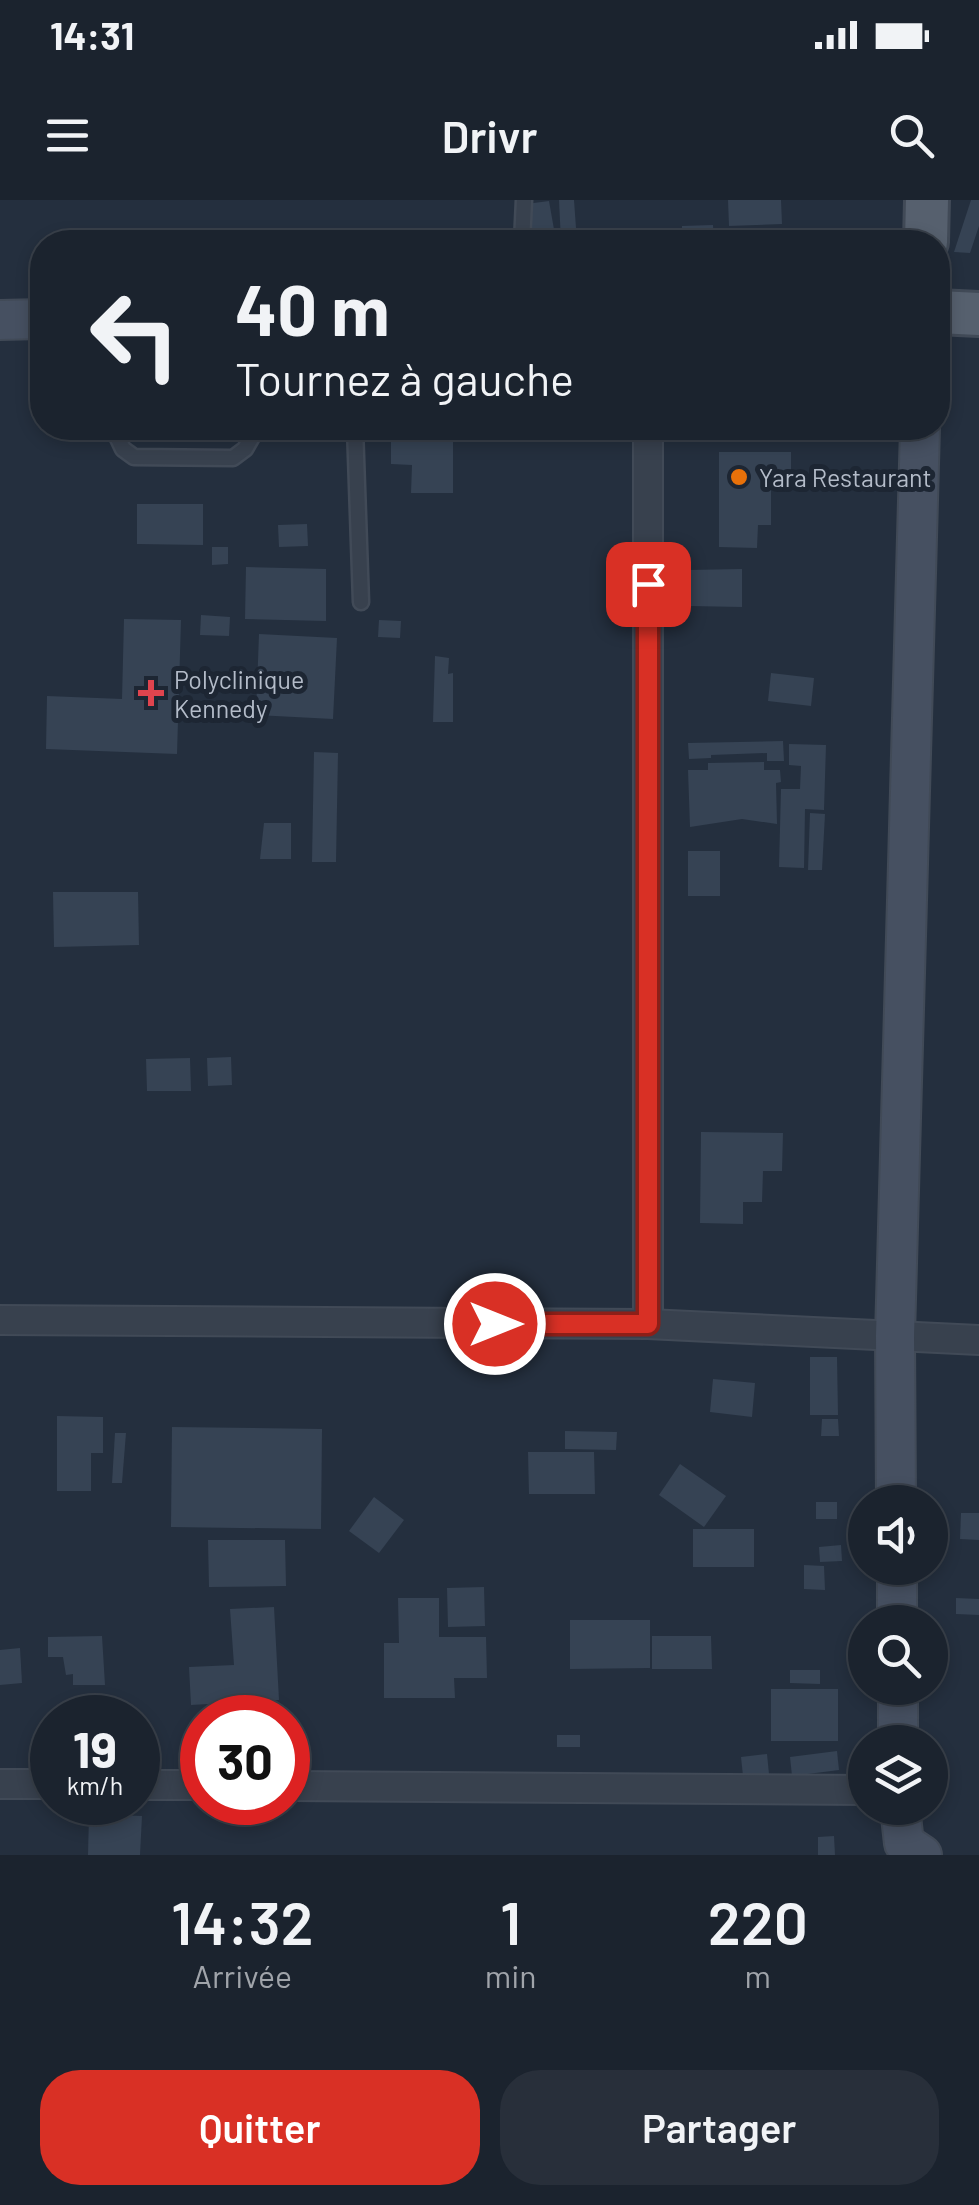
<!DOCTYPE html>
<html lang="fr">
<head>
<meta charset="utf-8">
<style>
  body { margin:0; font-family:Barlow,sans-serif; background:#282f3a; color:#f1f3f6; height:100vh; display:flex; flex-direction:column; font-size:38px; white-space:nowrap }
  * { box-sizing:border-box; margin:0 }
  p { font-size:32px; color:#a0a4aa }
  .icon { flex:none; width:55px; height:55px; fill:none; stroke:currentColor; stroke-width:2; stroke-linecap:round; stroke-linejoin:round }
  .map { position:relative; height:1655px; overflow:hidden }
  .details { display:flex; flex-direction:column; background:#1b232e; flex:1 }
  .details>* { flex:none }
  .hud { position:absolute; left:30px; top:30px; width:920px; height:210px; border-radius:40px; box-shadow:0 5px 15px #0003,0 0 0 2px #39404a; background:#1b232e; color:#f1f3f6; overflow:hidden }
  .fabs { position:absolute; left:848px; top:1285px; display:grid; gap:20px }
  .fabs a { display:grid; place-items:center; width:100px; height:100px; border-radius:50%; background:#1b232e; box-shadow:0 5px 15px #0003,0 0 0 2px #39404a; font-size:50px }
  .speed { position:absolute; left:30px; top:1495px; display:flex; gap:20px; font-size:50px; font-weight:700; text-align:center }
  .speed>* { display:grid; place-content:center; width:130px; height:130px; border-radius:50%; background:#1b232e; box-shadow:0 5px 15px #0003,0 0 0 2px #39404a; line-height:1 }
  .speed small { font-size:25px; font-weight:400 }
  .speed .limit { border:15px solid #d22; background:#fff; color:#111 }
  .pin { position:absolute; display:grid; place-items:center; width:85px; height:85px; color:#fff; margin:-42px; border-radius:20px; box-shadow:0 5px 15px #0006 }
  .me { position:absolute; width:110px; margin:-55px; rotate:90deg; stroke-linejoin:round; filter:drop-shadow(0 0 8px #0008) }
  .turn { display:flex; align-items:center; gap:35px; height:210px; padding:0 40px; font-size:45px }
  .turn .icon { width:130px; height:130px; stroke-width:2.5 }
  .turn b { display:block; font-size:70px; line-height:85px }
  .eta { display:flex; justify-content:space-evenly; align-items:center; height:170px; text-align:center }
  .eta b { font-size:60px; font-weight:600; line-height:70px }
  .action { display:flex; gap:20px; margin-top:auto; padding:20px 40px }
  .action a { flex:1; height:115px; border-radius:40px; background:#d93025; color:#fff; font-size:40px; font-weight:600; line-height:115px; text-align:center }
  .action a+a { background:#282f3a; color:#f1f3f6 }
  .status { display:flex; justify-content:space-between; align-items:center; height:70px; padding:0 50px; background:#1b232e; direction:ltr }
  .status svg { height:28px; fill:currentColor }
  header { display:flex; justify-content:space-between; align-items:center; height:130px; padding:0 40px; background:#1b232e; font-size:45px; font-weight:600 }
  .map>svg:first-child { display:block }
  .building { fill:#364354 }
  .lines { fill:none; stroke-linecap:round; stroke-linejoin:round }
  .lane-casing { stroke:#414a57; stroke-width:19 }
  .street-casing { stroke:#414a57; stroke-width:32 }
  .secondary-casing { stroke:#414a57; stroke-width:42 }
  .primary-casing { stroke:#414a57; stroke-width:48 }
  .lane { stroke:#38414e; stroke-width:14 }
  .street { stroke:#38414e; stroke-width:28 }
  .secondary { stroke:#465061; stroke-width:38 }
  .primary { stroke:#56606e; stroke-width:42 }
  .route-casing { stroke:#8d1f18; stroke-width:25 }
  .route { stroke:#d93025; stroke-width:18 }
  .food-dot { fill:#e8710a; stroke:#1d2633; stroke-width:4 }
  .health-dot { fill:#e0444e; stroke:#1d2633; stroke-width:4 }
  .labels { text-anchor:middle; dominant-baseline:central; stroke-width:10; stroke-linejoin:round; paint-order:stroke }
  .poi-label { font-size:25px; fill:#b4bcc9; stroke:#1d2633; text-anchor:start }
</style>
</head>
<body>
<div class="status"><b>14:31</b><svg viewBox="0 0 49 12"><path d="M0 12V9h3v3zM5 12V6h3v6zM10 12V3h3v9zM15 12V0h3v12zM26 1h20v11H26zM47 4h2v5h-2z"/></svg></div>
<header><svg class="icon" aria-label="menu" viewBox="0 0 24 24"><path d="M4 6h16M4 12h16M4 18h16"/></svg>Drivr<svg class="icon" aria-label="search" viewBox="0 0 24 24"><circle cx="10" cy="10" r="6"/><path d="M15 15l6 6"/></svg></header>
<div class="map">
<svg width="979" height="1655" viewBox="0 0 979 1655">
  <rect width="100%" height="100%" fill="#242f3e"/>
  <!-- building -->
  <g class="building">
    <path d="M 559,0 L 574,0 L 577,42 L 561,42 Z"/>
    <path d="M 728,0 L 781,0 L 782,24 L 729,26 Z"/>
    <path d="M 971,0 L 979,0 L 979,26 L 970,53 L 954,52 Z"/>
    <path d="M 549,1 L 555,35 L 532,38 L 526,4 Z"/>
    <path d="M 713,25 L 714,42 L 682,42 L 682,26 Z"/>
    <path d="M 763,30 L 764,42 L 734,42 L 733,33 Z"/>
    <path d="M 391,228 L 453,228 L 453,293 L 411,293 L 412,265 L 391,264 Z"/>
    <path d="M 719,252 L 791,252 L 791,280 L 771,279 L 771,325 L 758,325 L 757,348 L 719,347 Z"/>
    <path d="M 137,304 L 203,304 L 203,345 L 137,344 Z"/>
    <path d="M 307,324 L 308,346 L 279,347 L 278,325 Z"/>
    <path d="M 212,347 L 228,347 L 228,364 L 212,365 Z"/>
    <path d="M 246,367 L 326,369 L 326,421 L 245,419 Z"/>
    <path d="M 742,369 L 742,407 L 690,406 L 688,370 Z"/>
    <path d="M 201,415 L 230,417 L 229,436 L 200,435 Z"/>
    <path d="M 124,419 L 181,420 L 177,554 L 46,549 L 47,496 L 122,499 Z"/>
    <path d="M 379,420 L 401,421 L 400,438 L 378,437 Z"/>
    <path d="M 259,434 L 337,438 L 333,519 L 256,515 Z"/>
    <path d="M 435,456 L 449,458 L 448,474 L 453,473 L 453,522 L 433,522 Z"/>
    <path d="M 771,473 L 814,478 L 811,506 L 768,501 Z"/>
    <path d="M 783,541 L 784,561 L 767,561 L 767,553 L 711,555 L 711,558 L 689,559 L 688,543 Z"/>
    <path d="M 789,544 L 826,545 L 824,610 L 805,609 L 804,668 L 779,667 L 781,589 L 800,589 L 801,566 L 789,565 Z"/>
    <path d="M 314,552 L 338,553 L 336,662 L 312,662 Z"/>
    <path d="M 764,562 L 764,570 L 780,570 L 781,582 L 776,583 L 777,624 L 742,619 L 690,627 L 688,570 L 708,570 L 708,563 Z"/>
    <path d="M 810,613 L 825,614 L 822,670 L 808,670 Z"/>
    <path d="M 264,623 L 291,623 L 291,659 L 260,659 Z"/>
    <rect x="688" y="651" width="32" height="45"/>
    <path d="M 53,692 L 138,692 L 139,745 L 54,747 Z"/>
    <path d="M 231,857 L 232,885 L 208,886 L 207,858 Z"/>
    <path d="M 190,858 L 191,891 L 147,891 L 146,859 Z"/>
    <path d="M 701,932 L 783,933 L 782,971 L 763,971 L 762,1002 L 743,1002 L 743,1024 L 700,1023 Z"/>
    <path d="M 810,1157 L 837,1157 L 838,1215 L 810,1215 Z"/>
    <path d="M 713,1179 L 755,1183 L 752,1217 L 710,1212 Z"/>
    <path d="M 57,1216 L 103,1217 L 103,1253 L 91,1253 L 91,1291 L 57,1291 Z"/>
    <path d="M 822,1219 L 838,1219 L 839,1236 L 821,1236 Z"/>
    <path d="M 172,1227 L 322,1229 L 321,1329 L 171,1327 Z"/>
    <path d="M 565,1231 L 617,1232 L 616,1250 L 565,1249 Z"/>
    <path d="M 115,1233 L 126,1233 L 122,1283 L 112,1283 Z"/>
    <path d="M 528,1252 L 594,1252 L 595,1294 L 529,1294 Z"/>
    <path d="M 680,1264 L 726,1296 L 704,1327 L 659,1295 Z"/>
    <path d="M 374,1297 L 404,1320 L 379,1353 L 349,1331 Z"/>
    <rect x="816" y="1302" width="21" height="17"/>
    <path d="M 961,1313 L 979,1313 L 979,1340 L 960,1339 Z"/>
    <rect x="693" y="1329" width="61" height="38"/>
    <path d="M 208,1340 L 285,1340 L 286,1386 L 209,1387 Z"/>
    <path d="M 841,1345 L 842,1361 L 820,1362 L 819,1347 Z"/>
    <path d="M 804,1365 L 824,1366 L 825,1390 L 804,1389 Z"/>
    <path d="M 484,1387 L 485,1426 L 448,1427 L 447,1388 Z"/>
    <path d="M 398,1398 L 439,1398 L 439,1437 L 486,1437 L 487,1478 L 454,1478 L 455,1498 L 384,1498 L 384,1443 L 399,1443 Z"/>
    <path d="M 956,1398 L 979,1399 L 979,1415 L 956,1414 Z"/>
    <path d="M 274,1407 L 279,1500 L 191,1505 L 189,1467 L 234,1465 L 230,1409 Z"/>
    <path d="M 570,1420 L 650,1420 L 650,1468 L 570,1469 Z"/>
    <path d="M 102,1436 L 105,1485 L 73,1485 L 73,1474 L 66,1475 L 63,1457 L 48,1457 L 48,1437 Z"/>
    <path d="M 652,1436 L 711,1436 L 712,1469 L 652,1469 Z"/>
    <path d="M 20,1448 L 22,1483 L 0,1485 L 0,1450 Z"/>
    <path d="M 790,1470 L 820,1470 L 820,1484 L 790,1483 Z"/>
    <rect x="771" y="1489" width="67" height="52"/>
    <rect x="557" y="1535" width="23" height="12"/>
    <path d="M 837,1551 L 839,1570 L 792,1576 L 790,1557 Z"/>
    <path d="M 767,1554 L 769,1574 L 743,1576 L 741,1557 Z"/>
    <path d="M 89,1614 L 142,1616 L 140,1655 L 88,1655 Z"/>
    <path d="M 834,1636 L 835,1655 L 818,1655 L 818,1637 Z"/>
  </g>
  <g class="lines">
    <defs>
      <g id="lane">
        <path d="M 522,42 L 524,0"/>
        <path d="M 113,228 L 123,249 L 134,257 L 233,258 L 245,249 L 257,228"/>
        <path d="M 355,228 L 361,402"/>
      </g>
      <g id="street">
        <path d="M 0,1120 L 648,1124 L 979,1140"/>
        <path d="M 648,1124 L 648,228"/>
        <path d="M 0,1584 L 52,1584"/>
        <path d="M 138,1585 L 202,1585"/>
        <path d="M 288,1586 L 865,1590"/>
      </g>
      <g id="secondary">
        <path d="M 0,120 L 42,119"/>
        <path d="M 896,1302 L 895,1136 L 920,228"/>
        <path d="M 897,1368 L 897,1422"/>
        <path d="M 898,1488 L 898,1542"/>
        <path d="M 900,1608 L 904,1643 L 922,1655"/>
      </g>
      <g id="primary">
        <path d="M 926,42 L 927,0"/>
        <path d="M 938,112 L 979,114"/>
      </g>
    </defs>
    <!-- lane casing -->
    <use href="#lane" class="lane-casing"/>
    <!-- street casing -->
    <use href="#street" class="street-casing"/>
    <!-- secondary casing -->
    <use href="#secondary" class="secondary-casing"/>
    <!-- primary casing -->
    <use href="#primary" class="primary-casing"/>
    <!-- lane -->
    <use href="#lane" class="lane"/>
    <!-- street -->
    <use href="#street" class="street"/>
    <!-- secondary -->
    <use href="#secondary" class="secondary"/>
    <!-- primary -->
    <use href="#primary" class="primary"/>
  </g>
  <g class="lines">
    <defs>
      <path id="route" d="M 495,1124 L 648,1124 L 648,384"/>
    </defs>
    <!-- route casing -->
    <use href="#route" class="route-casing"/>
    <!-- route -->
    <use href="#route" class="route"/>
  </g>
  <!-- markers -->
  <circle class="food-dot" cx="739" cy="277" r="10"/>
  <path class="health-dot" d="M146 478h10v10h10v10h-10v10h-10v-10h-10v-10h10z"/>
  <g class="labels">
    <!-- poi labels -->
    <g class="poi-label">
      <text x="759" y="277">Yara Restaurant</text>
      <text x="174" y="479">Polyclinique<tspan x="174" dy="29">Kennedy</tspan></text>
    </g>
  </g>
</svg>
<div class="fabs">
<a><svg class="icon" aria-label="sound" viewBox="0 0 24 24"><path d="M4 9h4l5-4v14l-5-4H4zM17 9q2 3 0 6"/></svg></a>
<a><svg class="icon" aria-label="search" viewBox="0 0 24 24"><circle cx="10" cy="10" r="6"/><path d="M15 15l6 6"/></svg></a>
<a><svg class="icon" aria-label="layers" viewBox="0 0 24 24"><path d="M12 4l9 5-9 5-9-5zM3 14l9 5 9-5"/></svg></a>
</div>
<div class="speed"><div>19<small>km/h</small></div><div class="limit">30</div></div>
<div class="pin" style="left:648px;top:384px;background:#d93025"><svg class="icon" aria-label="arrive" viewBox="0 0 24 24"><path d="M6 21V4h12l-3 4 3 4H6"/></svg></div>
<svg class="me" style="left:495px;top:1124px" viewBox="-20 -20 40 40"><circle r="17" fill="#d93025" stroke="#fff" stroke-width="3"/><path d="M0-11L8 9 0 5-8 9z" fill="#fff"/></svg>
<div class="hud">
<div class="turn"><svg class="icon" aria-label="left" viewBox="0 0 24 24"><path d="M17 20v-9H6M10 6l-5 5 5 5"/></svg><div><b>40 m</b>Tournez à gauche</div></div>
</div>
</div>
<section class="details">
<div class="eta">
<div><b>14:32</b><p>Arrivée</p></div>
<div><b>1</b><p>min</p></div>
<div><b>220</b><p>m</p></div>
</div>
<div class="action"><a>Quitter</a><a>Partager</a></div>
</section>
</body>
</html>
